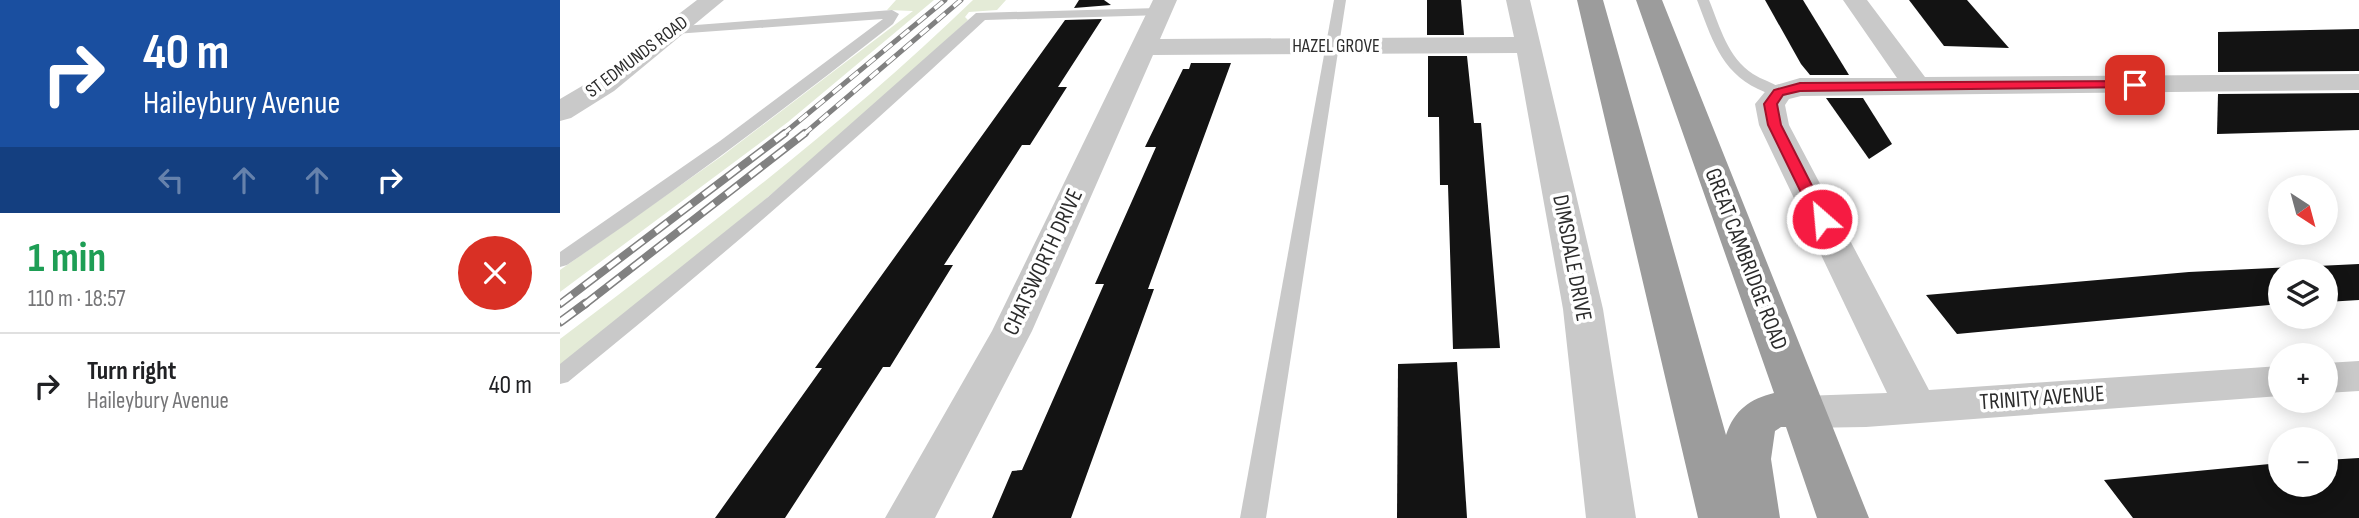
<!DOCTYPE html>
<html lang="en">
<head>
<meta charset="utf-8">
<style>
  body { margin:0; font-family:"Sofia Sans Condensed",sans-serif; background:#f2f2f2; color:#202124; height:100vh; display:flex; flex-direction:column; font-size:26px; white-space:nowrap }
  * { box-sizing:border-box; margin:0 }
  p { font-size:23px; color:#757577 }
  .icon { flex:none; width:38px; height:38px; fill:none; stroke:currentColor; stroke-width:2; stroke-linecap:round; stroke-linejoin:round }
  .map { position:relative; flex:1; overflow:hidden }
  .side { display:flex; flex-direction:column; background:#fff; width:560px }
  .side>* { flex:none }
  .hud { background:#1a4fa0; color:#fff; overflow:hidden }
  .needle { width:46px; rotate:144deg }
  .buttons { position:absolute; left:1708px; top:175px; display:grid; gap:14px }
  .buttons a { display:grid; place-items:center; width:70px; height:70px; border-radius:50%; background:#fff; box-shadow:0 4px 18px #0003; font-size:35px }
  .pin { position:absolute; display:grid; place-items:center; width:60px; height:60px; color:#fff; margin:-30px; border-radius:14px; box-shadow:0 4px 10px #0006 }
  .me { position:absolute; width:77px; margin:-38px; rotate:333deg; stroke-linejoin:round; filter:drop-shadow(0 0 5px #0008) }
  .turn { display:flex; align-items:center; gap:24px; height:147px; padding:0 28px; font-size:32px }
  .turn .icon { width:91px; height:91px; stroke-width:2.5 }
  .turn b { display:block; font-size:49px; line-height:60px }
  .lanes { display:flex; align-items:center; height:66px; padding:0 28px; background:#0003; justify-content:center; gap:35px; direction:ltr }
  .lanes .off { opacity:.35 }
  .round { display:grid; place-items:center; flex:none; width:74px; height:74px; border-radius:37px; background:#f2f2f2 }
  .summary { display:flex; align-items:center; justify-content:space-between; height:119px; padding:0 28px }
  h1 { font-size:42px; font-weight:700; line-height:52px; color:#1e9e55 }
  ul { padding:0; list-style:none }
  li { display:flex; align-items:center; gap:21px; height:105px; padding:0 28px; border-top:2px solid #e0e0e0 }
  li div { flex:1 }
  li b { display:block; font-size:26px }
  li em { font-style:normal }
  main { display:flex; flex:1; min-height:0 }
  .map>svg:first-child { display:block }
  .green { fill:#e4ebd7 }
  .building { fill:#131313 }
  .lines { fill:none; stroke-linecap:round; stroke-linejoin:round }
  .service { fill:#c9c9c9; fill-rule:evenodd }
  .minor { fill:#c9c9c9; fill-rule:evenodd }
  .trunk { fill:#9c9c9c; fill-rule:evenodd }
  .rail-far2-casing { stroke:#818181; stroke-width:5 }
  .rail-far1-casing { stroke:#818181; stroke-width:8 }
  .rail-casing { stroke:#818181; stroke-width:9 }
  .rail-far2 { stroke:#fff; stroke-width:3.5; stroke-dasharray:11; stroke-linecap:butt }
  .rail-far1 { stroke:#fff; stroke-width:5; stroke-dasharray:15; stroke-linecap:butt }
  .rail { stroke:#fff; stroke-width:6; stroke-dasharray:18; stroke-linecap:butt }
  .route { fill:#f61b42; stroke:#a0122b; stroke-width:2 }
  .labels { text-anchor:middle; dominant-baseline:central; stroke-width:7; stroke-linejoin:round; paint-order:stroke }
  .far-street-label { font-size:19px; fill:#2c2c2c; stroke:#fff }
  .street-label { font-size:23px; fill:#2c2c2c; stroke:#fff }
</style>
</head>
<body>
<main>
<section class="side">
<div class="hud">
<div class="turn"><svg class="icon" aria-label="right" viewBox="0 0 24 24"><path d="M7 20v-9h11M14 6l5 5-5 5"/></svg><div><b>40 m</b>Haileybury Avenue</div></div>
<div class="lanes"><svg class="icon off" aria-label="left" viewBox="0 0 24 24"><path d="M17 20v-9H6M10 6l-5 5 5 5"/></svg><svg class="icon off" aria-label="ahead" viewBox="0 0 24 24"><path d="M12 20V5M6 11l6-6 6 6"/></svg><svg class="icon off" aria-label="ahead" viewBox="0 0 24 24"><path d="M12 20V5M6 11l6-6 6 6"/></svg><svg class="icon" aria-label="right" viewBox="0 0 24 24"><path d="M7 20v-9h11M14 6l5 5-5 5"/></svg></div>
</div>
<div class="summary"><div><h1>1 min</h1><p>110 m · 18:57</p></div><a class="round" style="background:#d93025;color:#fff"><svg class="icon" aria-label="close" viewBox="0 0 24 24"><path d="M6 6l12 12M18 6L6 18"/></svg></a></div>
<ul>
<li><svg class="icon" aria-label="right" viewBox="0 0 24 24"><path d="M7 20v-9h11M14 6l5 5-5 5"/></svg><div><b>Turn right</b><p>Haileybury Avenue</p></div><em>40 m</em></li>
</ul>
</section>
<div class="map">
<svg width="1799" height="518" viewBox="0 0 1799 518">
  <rect width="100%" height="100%" fill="#fff"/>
  <!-- green -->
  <g class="green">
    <path d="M 336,0 L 374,0 L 228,122 L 0,292 L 0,270 L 162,156 L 353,11 L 327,10 Z"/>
    <path d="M 413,0 L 446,0 L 437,10 L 409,12 L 405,17 L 408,20 C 279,143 140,254 0,365 L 0,339 C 141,232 285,124 413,0 Z"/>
  </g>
  <!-- building -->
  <g class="building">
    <path d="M 519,0 L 544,0 L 551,5 L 514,8 Z"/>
    <path d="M 867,0 L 901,0 L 904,35 L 867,35 Z"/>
    <path d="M 1205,0 L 1243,0 L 1289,75 L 1250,75 L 1241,64 Z"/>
    <path d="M 1349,0 L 1407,0 L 1449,48 L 1384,46 Z"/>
    <path d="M 542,19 L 498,87 L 507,87 L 470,145 L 462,145 L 384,265 L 393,265 L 330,367 L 323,367 L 225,518 L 155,518 L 262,368 L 255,368 L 505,20 Z"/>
    <path d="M 1799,29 L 1799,71 L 1658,72 L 1658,32 Z"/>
    <path d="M 868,56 L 907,56 L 914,123 L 921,123 L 940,348 L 893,349 L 888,185 L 880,185 L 879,117 L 868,117 Z"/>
    <path d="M 631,63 L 671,63 L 588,289 L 594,289 L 511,518 L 432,518 L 452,471 L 462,470 L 544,284 L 535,284 L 596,147 L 585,147 L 623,69 L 629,69 Z"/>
    <path d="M 1799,93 L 1799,130 L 1657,134 L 1658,94 Z"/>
    <path d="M 1266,98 L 1303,98 L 1332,144 L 1309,159 Z"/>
    <path d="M 1799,264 L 1799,300 L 1766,302 L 1766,271 L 1720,271 L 1720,304 L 1397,334 L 1366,295 L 1629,272 Z"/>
    <path d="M 897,362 L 907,518 L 837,518 L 838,364 Z"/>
    <path d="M 1799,458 L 1799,518 L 1573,518 L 1544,480 L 1720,463 L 1720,485 L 1766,485 L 1766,460 Z"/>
  </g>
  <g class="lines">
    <!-- service -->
    <g class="service">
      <path d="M 774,0 L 786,0 L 706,518 L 680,518 Z"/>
      <path d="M 1137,0 L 1149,0 C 1160,27 1168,58 1193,74 C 1204,81 1218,84 1227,93 L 1224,96 C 1215,98 1207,93 1198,89 C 1160,71 1151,36 1137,0 Z"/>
      <path d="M 598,8 L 605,12 L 603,15 L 425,20 C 290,146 151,266 8,382 L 0,384 L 0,364 L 208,197 L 416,13 Z"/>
      <path d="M 332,10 L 339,14 L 333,24 C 226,108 119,189 7,265 L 0,267 L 0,252 L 160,141 L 323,19 L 115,34 L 108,30 L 110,27 Z"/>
    </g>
    <!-- minor -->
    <g class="minor">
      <path d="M 137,0 L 164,0 L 54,91 L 11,118 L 0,121 L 0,99 L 34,79 Z"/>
      <path d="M 593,0 L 617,0 L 600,39 L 954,37 L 946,0 L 970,0 L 1043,309 L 1076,518 L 1026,518 L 1003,309 L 957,53 L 593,55 L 472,331 L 375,518 L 325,518 L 432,331 Z"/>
      <path d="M 1283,0 L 1307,0 L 1365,77 L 1799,74 L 1799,90 L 1241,96 L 1229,99 L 1225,105 L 1229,125 L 1369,390 L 1720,366 L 1720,396 L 1306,427 L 1243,428 L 1227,424 L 1221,412 L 1227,400 L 1243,396 L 1327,393 L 1199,125 L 1195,104 L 1209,87 L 1240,78 L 1337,78 Z"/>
      <path d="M 1799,361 L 1799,391 L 1766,393 L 1766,363 Z"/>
    </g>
    <!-- trunk -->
    <path class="trunk" d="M 1017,0 L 1043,0 L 1166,435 C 1174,410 1190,399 1214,393 L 1076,0 L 1102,0 L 1309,518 L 1257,518 L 1226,427 L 1221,427 L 1215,431 L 1211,459 L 1220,518 L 1138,518 Z"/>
    <defs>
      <g id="rail-far2">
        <path d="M 222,135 L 385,0"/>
        <path d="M 243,135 L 401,0"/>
      </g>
      <g id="rail-far1">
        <path d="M 0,304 L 225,133"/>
        <path d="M 24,305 L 245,133"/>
      </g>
      <path id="rail" d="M 0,322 L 26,303"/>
    </defs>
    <!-- rail-far2 casing -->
    <use href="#rail-far2" class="rail-far2-casing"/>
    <!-- rail-far1 casing -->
    <use href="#rail-far1" class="rail-far1-casing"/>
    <!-- rail casing -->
    <use href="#rail" class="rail-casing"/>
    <!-- rail-far2 -->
    <use href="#rail-far2" class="rail-far2"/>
    <!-- rail-far1 -->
    <use href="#rail-far1" class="rail-far1"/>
    <!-- rail -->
    <use href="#rail" class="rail"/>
  </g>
  <!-- route -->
  <path class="route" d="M 1575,81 L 1580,82 L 1580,87 L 1240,91 L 1223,95 L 1217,104 L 1221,125 L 1269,219 L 1262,224 L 1254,219 L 1208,125 L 1204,104 L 1214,90 L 1240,83 Z"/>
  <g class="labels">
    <!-- far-street labels -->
    <g class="far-street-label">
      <text x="776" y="46">HAZEL GROVE</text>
      <text transform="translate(77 57) rotate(-37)">ST EDMUNDS ROAD</text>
    </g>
    <!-- street labels -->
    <g class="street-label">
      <text transform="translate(1012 258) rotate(79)">DIMSDALE DRIVE</text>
      <text transform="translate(1186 259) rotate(69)">GREAT CAMBRIDGE ROAD</text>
      <text transform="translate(483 262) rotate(-65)">CHATSWORTH DRIVE</text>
      <text transform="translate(1482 398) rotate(-4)">TRINITY AVENUE</text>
    </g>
  </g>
</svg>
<div class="buttons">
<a><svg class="needle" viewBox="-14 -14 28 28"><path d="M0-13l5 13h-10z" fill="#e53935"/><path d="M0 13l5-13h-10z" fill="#757577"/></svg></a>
<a><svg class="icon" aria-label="layers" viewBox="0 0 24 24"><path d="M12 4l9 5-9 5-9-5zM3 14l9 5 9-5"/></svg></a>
<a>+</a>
<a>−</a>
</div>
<div class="pin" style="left:1575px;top:85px;background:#d93025"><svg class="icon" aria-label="arrive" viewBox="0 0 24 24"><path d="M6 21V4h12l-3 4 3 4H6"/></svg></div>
<svg class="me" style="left:1262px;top:219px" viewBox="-20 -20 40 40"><circle r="17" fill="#f61b42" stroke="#fff" stroke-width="3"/><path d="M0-11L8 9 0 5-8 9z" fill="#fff"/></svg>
</div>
</main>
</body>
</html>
